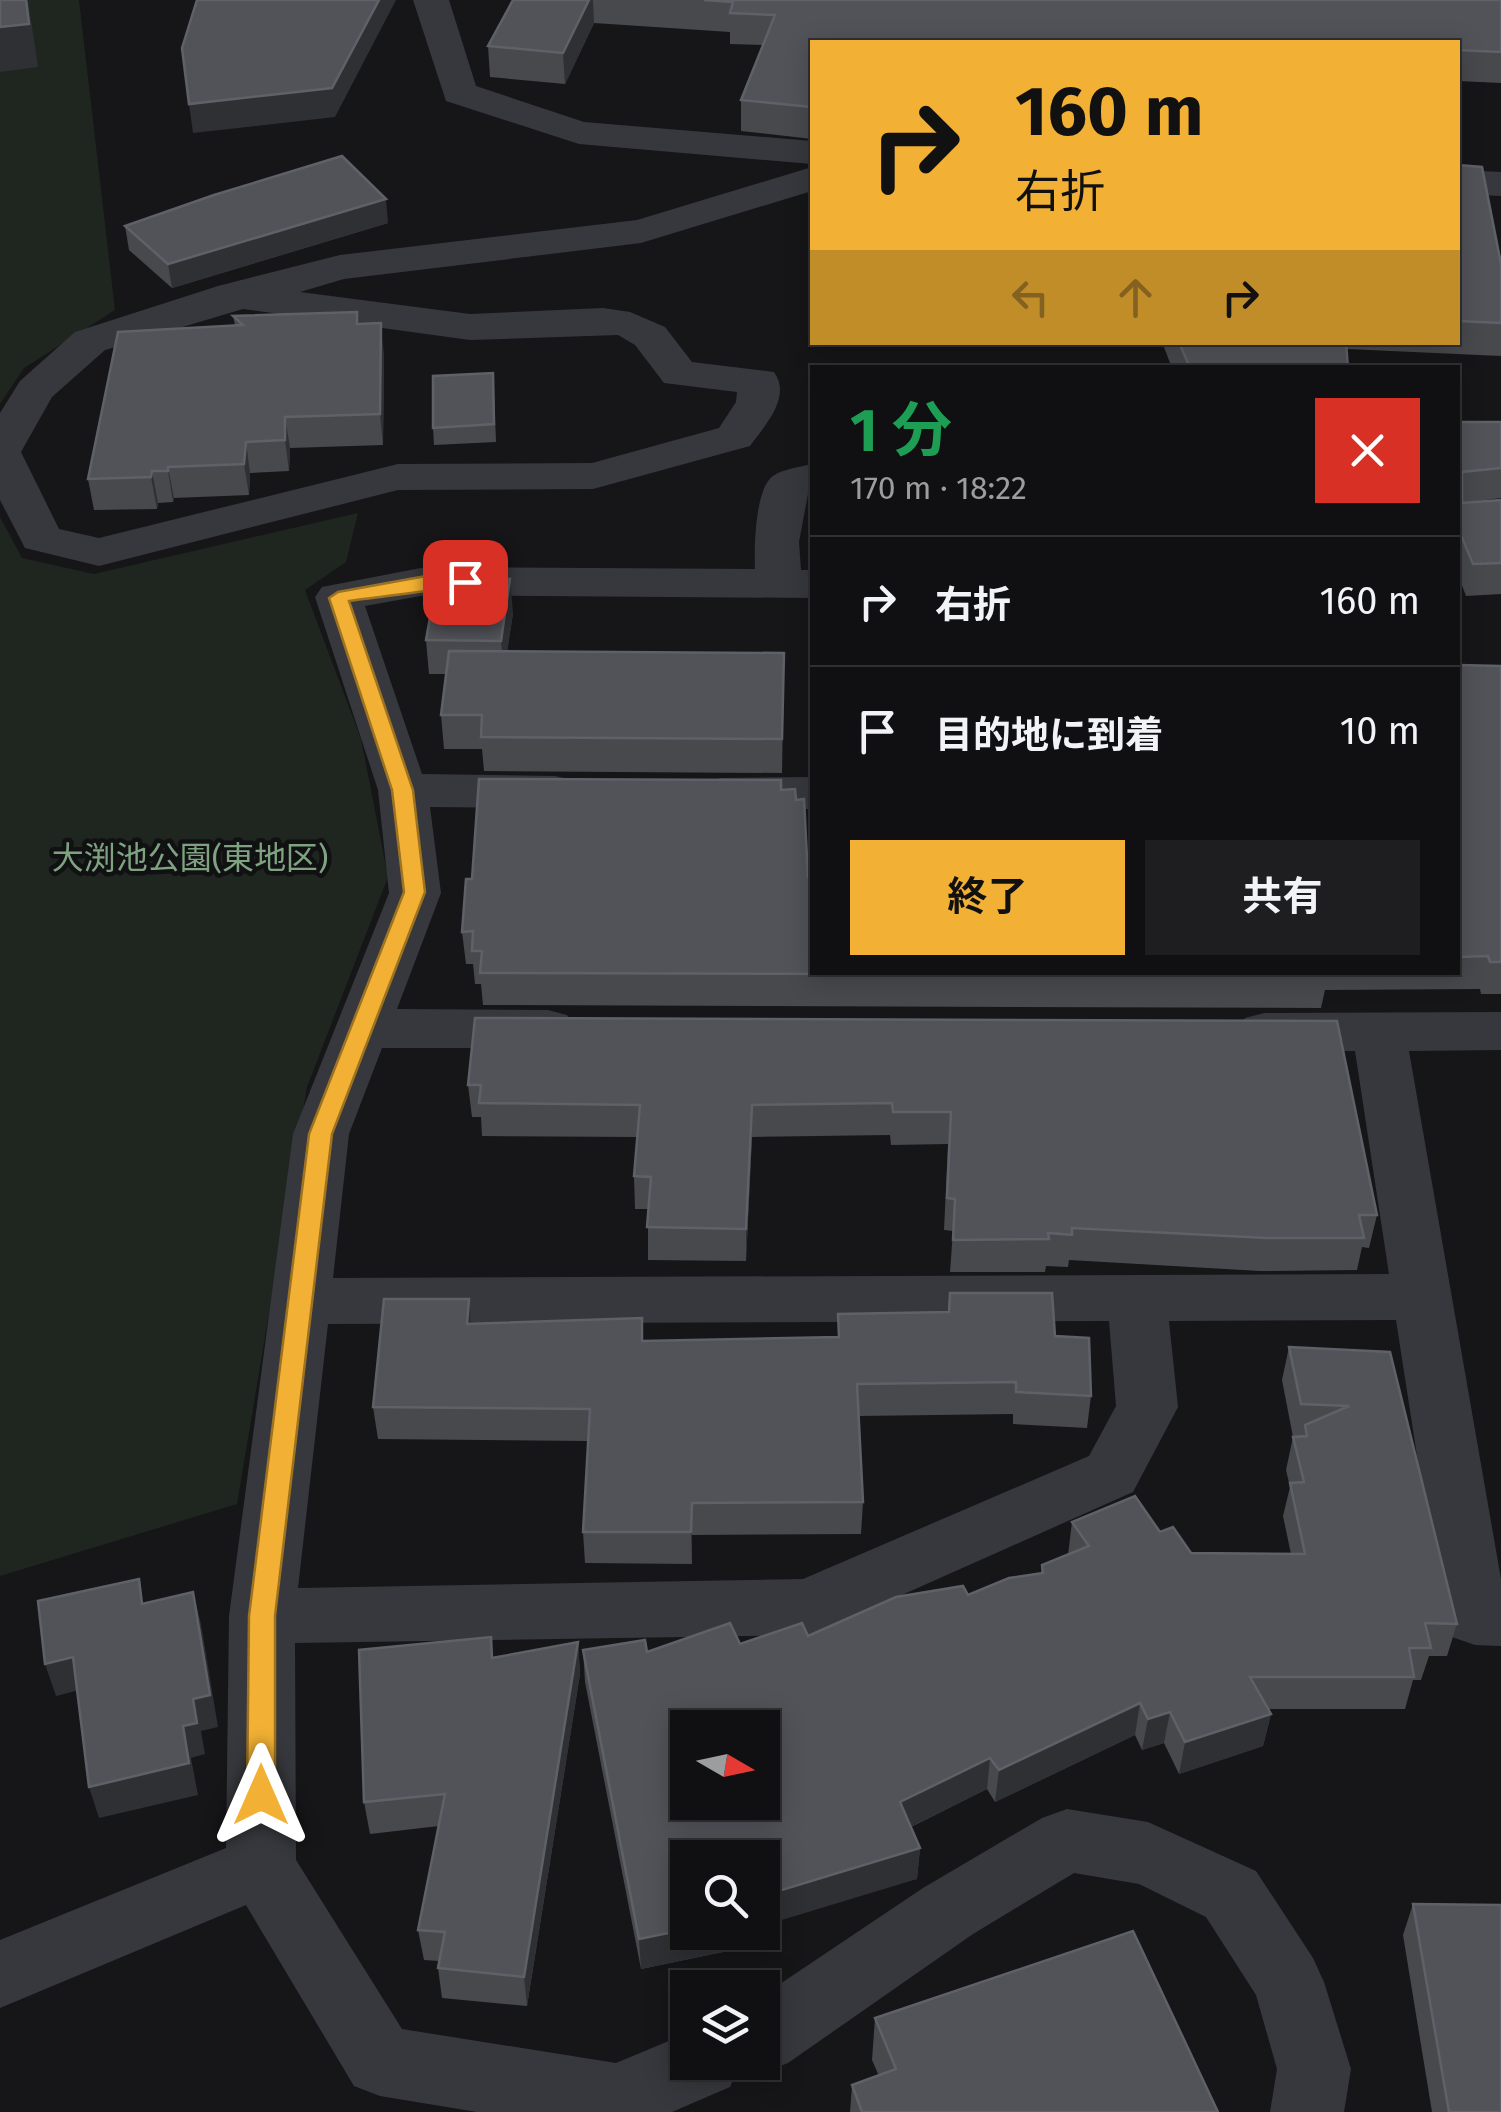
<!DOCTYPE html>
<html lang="ja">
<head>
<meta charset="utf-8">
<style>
  body { margin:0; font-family:"Fira Sans","Noto Sans JP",sans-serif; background:#1e1e20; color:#f1f3f6; height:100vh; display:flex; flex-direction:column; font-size:38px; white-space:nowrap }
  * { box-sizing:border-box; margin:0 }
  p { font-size:32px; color:#9c9d9f }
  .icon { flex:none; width:55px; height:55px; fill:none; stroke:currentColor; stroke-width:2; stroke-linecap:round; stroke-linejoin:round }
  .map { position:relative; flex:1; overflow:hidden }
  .drawer { position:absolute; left:810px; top:365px; width:650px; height:610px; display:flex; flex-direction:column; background:#101012; border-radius:0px; box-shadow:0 5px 25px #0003,0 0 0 2px #303032 }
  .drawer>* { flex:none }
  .banner { position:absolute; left:810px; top:40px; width:650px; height:305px; border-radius:0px; box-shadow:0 5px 25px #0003,0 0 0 2px #303032; background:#f2b134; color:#111; overflow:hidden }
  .needle { width:65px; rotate:99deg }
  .fabs { position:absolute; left:670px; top:1710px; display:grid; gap:20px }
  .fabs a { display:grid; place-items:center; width:110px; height:110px; border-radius:0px; background:#101012; box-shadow:0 5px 25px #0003,0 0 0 2px #303032; font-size:50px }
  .pin { position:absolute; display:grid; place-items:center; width:85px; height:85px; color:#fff; margin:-42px; border-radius:20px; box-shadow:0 5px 15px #0006 }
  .me { position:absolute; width:110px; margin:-55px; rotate:0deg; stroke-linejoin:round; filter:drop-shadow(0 0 8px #0008) }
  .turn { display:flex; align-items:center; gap:35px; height:210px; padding:0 40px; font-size:45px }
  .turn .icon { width:130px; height:130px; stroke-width:2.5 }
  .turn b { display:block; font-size:70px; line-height:85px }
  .lanes { display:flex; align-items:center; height:95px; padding:0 40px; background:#0003; justify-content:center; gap:50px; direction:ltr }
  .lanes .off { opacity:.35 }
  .round { display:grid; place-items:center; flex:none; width:105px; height:105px; border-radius:0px; background:#1e1e20 }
  .head { display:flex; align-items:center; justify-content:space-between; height:170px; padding:0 40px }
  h1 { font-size:60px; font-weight:700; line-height:75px; color:#1e9e55 }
  .primary-button { display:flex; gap:20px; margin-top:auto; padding:20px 40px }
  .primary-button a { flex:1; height:115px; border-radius:0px; background:#f2b134; color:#111; font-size:40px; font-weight:700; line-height:115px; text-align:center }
  .primary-button a+a { background:#1e1e20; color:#f1f3f6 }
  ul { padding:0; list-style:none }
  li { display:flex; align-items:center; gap:30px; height:130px; padding:0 40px; border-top:2px solid #303032 }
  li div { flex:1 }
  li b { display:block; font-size:38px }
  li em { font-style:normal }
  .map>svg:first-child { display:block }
  .green { fill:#1e261f }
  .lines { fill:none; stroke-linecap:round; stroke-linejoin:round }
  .minor { fill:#37383d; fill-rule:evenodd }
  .wall { fill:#47494d }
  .shaded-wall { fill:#2f3033 }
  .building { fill:#525359; stroke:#5f6168; stroke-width:2.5; fill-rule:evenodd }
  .route { fill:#f2b134; stroke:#9d7322; stroke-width:2.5 }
  .labels { text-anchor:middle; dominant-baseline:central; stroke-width:9; stroke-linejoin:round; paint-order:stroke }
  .park-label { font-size:32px; fill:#7fa381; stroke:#111113 }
</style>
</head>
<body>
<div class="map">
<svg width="1501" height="2112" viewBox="0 0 1501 2112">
  <rect width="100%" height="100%" fill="#161618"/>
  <!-- green -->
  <g class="green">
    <path d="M 0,0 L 79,0 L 115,310 L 24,368 L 0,404 Z"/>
    <path d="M 358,513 L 346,562 L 305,590 L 361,739 L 388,877 L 307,1087 L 237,1504 L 0,1576 L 0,517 L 22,558 L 94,574 Z"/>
  </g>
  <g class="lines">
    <!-- minor -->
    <g class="minor">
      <path d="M 413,0 L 449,0 L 476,86 L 584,122 L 812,141 L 812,164 L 579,144 L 446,101 Z"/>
      <path d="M 812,167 L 812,191 L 641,243 L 344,279 L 300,292 L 470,314 L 603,308 L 630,312 L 665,327 L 692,362 L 774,372 C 792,397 765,425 750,446 L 593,489 L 398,490 L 99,566 L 25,548 L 0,500 L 0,413 L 20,381 L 75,332 L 218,286 L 340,255 L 637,220 ZM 243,309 L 470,340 L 618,335 L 635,345 L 664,383 L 737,392 L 736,402 L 719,428 L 592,463 L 398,464 L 99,538 L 59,529 L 21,452 L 52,397 L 105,350 Z"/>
      <path d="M 1458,170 L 1501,172 L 1501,196 L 1458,194 Z"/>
      <path d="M 812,464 L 812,492 L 808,494 L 799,542 L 801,570 L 812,570 L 812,598 L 426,595 L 365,606 L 422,774 L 555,776 L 573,780 L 580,792 L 573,804 L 555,808 L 430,807 L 441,893 L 397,1009 L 548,1010 L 567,1015 L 575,1029 L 567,1043 L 548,1048 L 382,1048 L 349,1134 L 333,1278 L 1389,1274 L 1355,1051 L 1264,1051 L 1245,1046 L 1237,1032 L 1245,1018 L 1264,1013 L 1501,1012 L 1501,1050 L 1409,1051 L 1501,1579 L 1501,1646 L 1475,1645 L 1452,1637 L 1442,1617 L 1396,1320 L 1169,1321 L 1178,1407 L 1133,1492 L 830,1627 L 807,1635 L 295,1643 L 296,1860 L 402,2029 L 616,2063 L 688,2033 L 688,2062 L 762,2062 L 762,1996 L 923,1888 L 1042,1818 L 1067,1809 L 1148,1822 L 1256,1871 L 1313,1958 L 1324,1982 L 1351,2069 L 1344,2112 L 1270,2112 L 1277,2069 L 1256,1995 L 1206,1917 L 1139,1884 L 1074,1873 L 973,1934 L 788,2063 L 762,2073 L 740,2064 L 730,2087 L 672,2112 L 477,2112 L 380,2096 L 354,2086 L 246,1905 L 0,2008 L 0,1940 L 226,1848 L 229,1616 L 293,1134 L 389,893 L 378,790 L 315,597 L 322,587 L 426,567 L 755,569 C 754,549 755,488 773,476 C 783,469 800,467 812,464 ZM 1109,1321 L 1116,1406 L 1089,1456 L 803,1579 L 298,1588 L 328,1324 Z"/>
      <path d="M 812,777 L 812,809 L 721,810 L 703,806 L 696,794 L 703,782 L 721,778 Z"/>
    </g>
  </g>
  <!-- wall -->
  <g class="wall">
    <path d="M 513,0 L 1501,0 L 1501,83 L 1458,81 L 1458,42 L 812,42 L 812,139 L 741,131 L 741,100 L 763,45 L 730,44 L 730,32 L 594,23 L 565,84 L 490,77 L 488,46 Z"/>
    <path d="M 1458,165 L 1501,323 L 1501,356 L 1347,349 L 1348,368 L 1172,368 L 1162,342 L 1458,342 Z"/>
    <path d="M 388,223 L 172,288 L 129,250 L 125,226 Z"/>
    <path d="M 357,312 L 358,324 L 384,354 L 383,445 L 290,448 L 289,471 L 250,473 L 249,495 L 174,498 L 173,502 L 158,503 L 157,509 L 94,510 L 88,479 L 235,325 L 233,316 Z"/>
    <path d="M 494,390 L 496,442 L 434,445 L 433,428 Z"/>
    <path d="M 1458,422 L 1501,422 L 1501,498 L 1462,503 L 1501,500 L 1501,594 L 1466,596 L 1458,575 Z"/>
    <path d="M 513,613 L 507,651 L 784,653 L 782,773 L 484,771 L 482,749 L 444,749 L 441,715 L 446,674 L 429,674 L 426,640 Z"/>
    <path d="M 1458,665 L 1501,666 L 1501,994 L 1481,994 L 1480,989 L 1325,990 L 1321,1008 L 483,1005 L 481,984 L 475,984 L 473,964 L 466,964 L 462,932 L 472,879 L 781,790 L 812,972 L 1458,972 Z"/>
    <path d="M 1337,1021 L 1377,1215 L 1369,1248 L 1362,1247 L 1357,1270 L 1260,1271 L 1069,1260 L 1068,1267 L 1046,1266 L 1045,1272 L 950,1272 L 953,1231 L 944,1230 L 948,1144 L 891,1145 L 890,1135 L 752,1137 L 746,1261 L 648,1260 L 648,1209 L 635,1209 L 634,1176 L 637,1137 L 482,1136 L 481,1117 L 472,1117 L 468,1085 Z"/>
    <path d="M 469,1299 L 471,1324 L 643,1341 L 838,1337 L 838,1314 L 1055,1336 L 1091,1396 L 1087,1428 L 1013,1424 L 1013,1414 L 858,1416 L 863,1502 L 861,1534 L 692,1535 L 692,1564 L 585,1563 L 583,1532 L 588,1441 L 378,1439 L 373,1407 Z"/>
    <path d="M 1289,1347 L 1390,1352 L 1457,1624 L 1447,1656 L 1429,1656 L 1421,1680 L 1413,1680 L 1405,1709 L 1268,1709 L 1271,1714 L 1263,1746 L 1179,1774 L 1164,1743 L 1142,1750 L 1135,1735 L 995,1802 L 987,1789 L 911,1827 L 920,1848 L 917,1879 L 688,1932 L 752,1932 L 752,1946 L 641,1969 L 585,1682 L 583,1650 L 647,1652 L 740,1644 L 808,1636 L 968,1595 L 1041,1573 L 1042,1565 L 1068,1555 L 1072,1522 L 1160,1532 L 1191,1553 L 1291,1554 L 1283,1516 L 1290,1487 L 1286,1470 L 1293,1437 L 1282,1380 Z"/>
    <path d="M 578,1642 L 580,1674 L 527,2006 L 442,1998 L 438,1968 L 439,1961 L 424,1960 L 418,1930 L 439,1826 L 370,1834 L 364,1802 L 493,1658 Z"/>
    <path d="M 1413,1904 L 1501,2112 L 1432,2112 L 1403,1935 Z"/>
    <path d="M 875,2018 L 1218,2112 L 850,2112 L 852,2085 L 879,2076 L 872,2060 Z"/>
  </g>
  <!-- shaded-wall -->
  <g class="shaded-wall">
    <path d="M 26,0 L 28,0 L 38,67 L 0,72 L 0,27 Z"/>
    <path d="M 379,0 L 396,0 L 335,117 L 193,133 L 189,104 Z"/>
    <path d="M 589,0 L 593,0 L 594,23 L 565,84 L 563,53 Z"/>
    <path d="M 386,199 L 388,223 L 172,288 L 168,264 Z"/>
    <path d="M 381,323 L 384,354 L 383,445 L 380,414 Z"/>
    <path d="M 285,417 L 290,448 L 289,471 L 285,440 Z"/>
    <path d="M 246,442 L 250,473 L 249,495 L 244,464 Z"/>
    <path d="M 168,467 L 174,498 L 173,502 L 168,471 Z"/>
    <path d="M 152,471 L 158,503 L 157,509 L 151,477 Z"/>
    <path d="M 510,579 L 513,613 L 504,675 L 501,641 Z"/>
    <path d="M 752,1105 L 752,1137 L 746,1261 L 746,1229 Z"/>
    <path d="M 469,1299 L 472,1331 L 467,1324 Z"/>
    <path d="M 692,1503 L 692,1564 L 691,1532 Z"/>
    <path d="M 193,1592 L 201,1624 L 218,1727 L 201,1731 L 205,1754 L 191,1758 L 198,1795 L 99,1818 L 89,1787 L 183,1726 Z"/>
    <path d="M 578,1642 L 580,1674 L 527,2006 L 524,1977 Z"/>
    <path d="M 73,1657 L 83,1689 L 56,1696 L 45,1664 Z"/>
    <path d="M 1140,1703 L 1135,1735 L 995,1802 L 999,1770 Z"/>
    <path d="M 1170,1712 L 1164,1743 L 1142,1750 L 1148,1719 Z"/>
    <path d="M 1271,1714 L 1263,1746 L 1179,1774 L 1185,1742 Z"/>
    <path d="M 990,1758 L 987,1789 L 898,1833 L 900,1802 Z"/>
    <path d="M 920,1848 L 917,1879 L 762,1926 L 762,1896 Z"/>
    <path d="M 688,1929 L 688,1932 L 752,1932 L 752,1946 L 641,1969 L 639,1939 Z"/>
  </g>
  <!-- building -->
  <g class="building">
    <path d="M 0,0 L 26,0 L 29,24 L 0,27 Z"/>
    <path d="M 197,0 L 379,0 L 332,88 L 189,104 L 182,48 Z"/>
    <path d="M 513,0 L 589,0 L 563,53 L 488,46 Z"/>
    <path d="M 704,0 L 1501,0 L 1501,52 L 1458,50 L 1458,42 L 812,42 L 812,107 L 741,100 L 775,15 L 730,13 L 733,2 Z"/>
    <path d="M 342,156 L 386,199 L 168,264 L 125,226 L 214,195 Z"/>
    <path d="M 1458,165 L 1482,167 L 1501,264 L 1501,323 L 1458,321 Z"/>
    <path d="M 357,312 L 357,324 L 381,323 L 380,414 L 285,417 L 285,440 L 246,442 L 244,464 L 168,467 L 168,471 L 152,471 L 151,477 L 88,479 L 118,332 L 243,325 L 233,316 Z"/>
    <path d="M 1179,342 L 1346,342 L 1348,368 L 1190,368 Z"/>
    <path d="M 493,373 L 494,424 L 433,428 L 433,376 Z"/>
    <path d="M 1458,422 L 1501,422 L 1501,468 L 1462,472 L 1462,503 L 1501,500 L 1501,563 L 1473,564 L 1458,528 Z"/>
    <path d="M 437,578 L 510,579 L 501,641 L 426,640 Z"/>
    <path d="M 449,651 L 784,653 L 782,739 L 481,737 L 482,715 L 441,715 Z"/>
    <path d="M 1458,665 L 1501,666 L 1501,962 L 1490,962 L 1488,956 L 1458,957 Z"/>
    <path d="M 479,779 L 781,780 L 781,790 L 795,789 L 796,800 L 804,799 L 808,877 L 812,877 L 812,972 L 1327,972 L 1328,975 L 480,973 L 482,951 L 472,951 L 473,931 L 462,932 L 466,879 L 472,879 Z"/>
    <path d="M 475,1018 L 1337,1021 L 1377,1215 L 1359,1215 L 1364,1238 L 1267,1238 L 1072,1228 L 1072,1235 L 1048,1233 L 1049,1239 L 953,1240 L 955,1199 L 947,1198 L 951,1112 L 893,1112 L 892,1103 L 752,1105 L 746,1229 L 647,1227 L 651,1177 L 634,1176 L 640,1105 L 479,1103 L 481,1085 L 468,1085 Z"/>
    <path d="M 950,1293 L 1052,1293 L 1055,1336 L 1089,1338 L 1091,1396 L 1016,1392 L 1016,1382 L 857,1384 L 863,1502 L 692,1503 L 691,1532 L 583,1532 L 590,1409 L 373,1407 L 384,1299 L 469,1299 L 467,1324 L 642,1318 L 642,1341 L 839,1337 L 838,1314 L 949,1312 Z"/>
    <path d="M 1289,1347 L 1390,1352 L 1457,1624 L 1425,1623 L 1431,1648 L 1409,1648 L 1414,1677 L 1250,1677 L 1271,1714 L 1185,1742 L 1170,1712 L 1148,1719 L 1140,1703 L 999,1770 L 990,1758 L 900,1802 L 920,1848 L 762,1896 L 762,1858 L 688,1858 L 688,1929 L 639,1939 L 583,1650 L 645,1640 L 647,1652 L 730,1623 L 740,1644 L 802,1623 L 808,1636 L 896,1597 L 963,1586 L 968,1595 L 1009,1578 L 1043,1573 L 1042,1565 L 1089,1546 L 1072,1522 L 1135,1496 L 1160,1532 L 1173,1527 L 1191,1553 L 1305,1554 L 1290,1483 L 1304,1482 L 1293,1437 L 1307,1436 L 1305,1425 L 1349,1406 L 1301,1404 ZM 688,1728 L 762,1728 L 762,1802 L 688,1802 Z"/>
    <path d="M 139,1579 L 142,1604 L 193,1592 L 210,1695 L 193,1699 L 197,1723 L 183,1726 L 189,1763 L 89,1787 L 73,1657 L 45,1664 L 38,1601 Z"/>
    <path d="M 491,1637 L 492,1658 L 578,1642 L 524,1977 L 438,1968 L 445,1932 L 418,1930 L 445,1794 L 364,1802 L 359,1650 Z"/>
    <path d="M 1413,1904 L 1501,1905 L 1501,2112 L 1449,2112 Z"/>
    <path d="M 1133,1931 L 1218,2112 L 862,2112 L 852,2085 L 896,2069 L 875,2018 Z"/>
  </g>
  <!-- route -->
  <path class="route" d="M 426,576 L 465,576 L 475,582 C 469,587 368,598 349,601 L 413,790 L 425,892 L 332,1134 L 275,1616 L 275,1795 L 271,1804 L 261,1807 L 251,1804 L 247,1795 L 249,1616 L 309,1134 L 404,892 L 392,790 L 329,598 L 338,592 Z"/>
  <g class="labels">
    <!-- park labels -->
    <g class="park-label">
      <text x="190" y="858">大渕池公園(東地区)</text>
    </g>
  </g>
</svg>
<div class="fabs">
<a><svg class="needle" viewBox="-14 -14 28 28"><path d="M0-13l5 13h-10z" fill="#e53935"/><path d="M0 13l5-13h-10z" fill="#9c9d9f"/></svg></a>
<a><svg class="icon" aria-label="search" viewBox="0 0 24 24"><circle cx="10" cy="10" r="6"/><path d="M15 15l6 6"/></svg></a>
<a><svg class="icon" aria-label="layers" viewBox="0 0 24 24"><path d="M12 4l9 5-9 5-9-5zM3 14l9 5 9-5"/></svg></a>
</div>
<div class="pin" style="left:465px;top:582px;background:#d93025"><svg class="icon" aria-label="arrive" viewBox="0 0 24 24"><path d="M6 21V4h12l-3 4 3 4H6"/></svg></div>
<svg class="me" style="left:261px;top:1795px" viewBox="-20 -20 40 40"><path d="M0-17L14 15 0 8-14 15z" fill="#f2b134" stroke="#fff" stroke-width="4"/></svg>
<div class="banner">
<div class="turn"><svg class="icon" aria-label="right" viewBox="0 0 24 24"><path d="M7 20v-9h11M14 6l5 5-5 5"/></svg><div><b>160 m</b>右折</div></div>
<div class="lanes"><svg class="icon off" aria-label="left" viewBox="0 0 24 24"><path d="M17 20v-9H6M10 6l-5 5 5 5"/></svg><svg class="icon off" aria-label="ahead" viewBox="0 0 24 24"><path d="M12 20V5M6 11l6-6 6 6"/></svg><svg class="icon" aria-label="right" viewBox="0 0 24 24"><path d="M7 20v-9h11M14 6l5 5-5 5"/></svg></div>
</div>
<section class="drawer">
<div class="head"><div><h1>1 分</h1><p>170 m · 18:22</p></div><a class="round" style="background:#d93025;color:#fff"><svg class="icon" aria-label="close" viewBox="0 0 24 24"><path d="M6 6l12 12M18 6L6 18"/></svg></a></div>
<ul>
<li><svg class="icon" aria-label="right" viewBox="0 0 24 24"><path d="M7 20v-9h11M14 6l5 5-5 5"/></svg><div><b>右折</b></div><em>160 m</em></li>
<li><svg class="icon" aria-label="arrive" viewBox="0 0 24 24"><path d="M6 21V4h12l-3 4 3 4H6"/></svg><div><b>目的地に到着</b></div><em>10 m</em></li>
</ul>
<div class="primary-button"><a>終了</a><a>共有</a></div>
</section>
</div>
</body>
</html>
